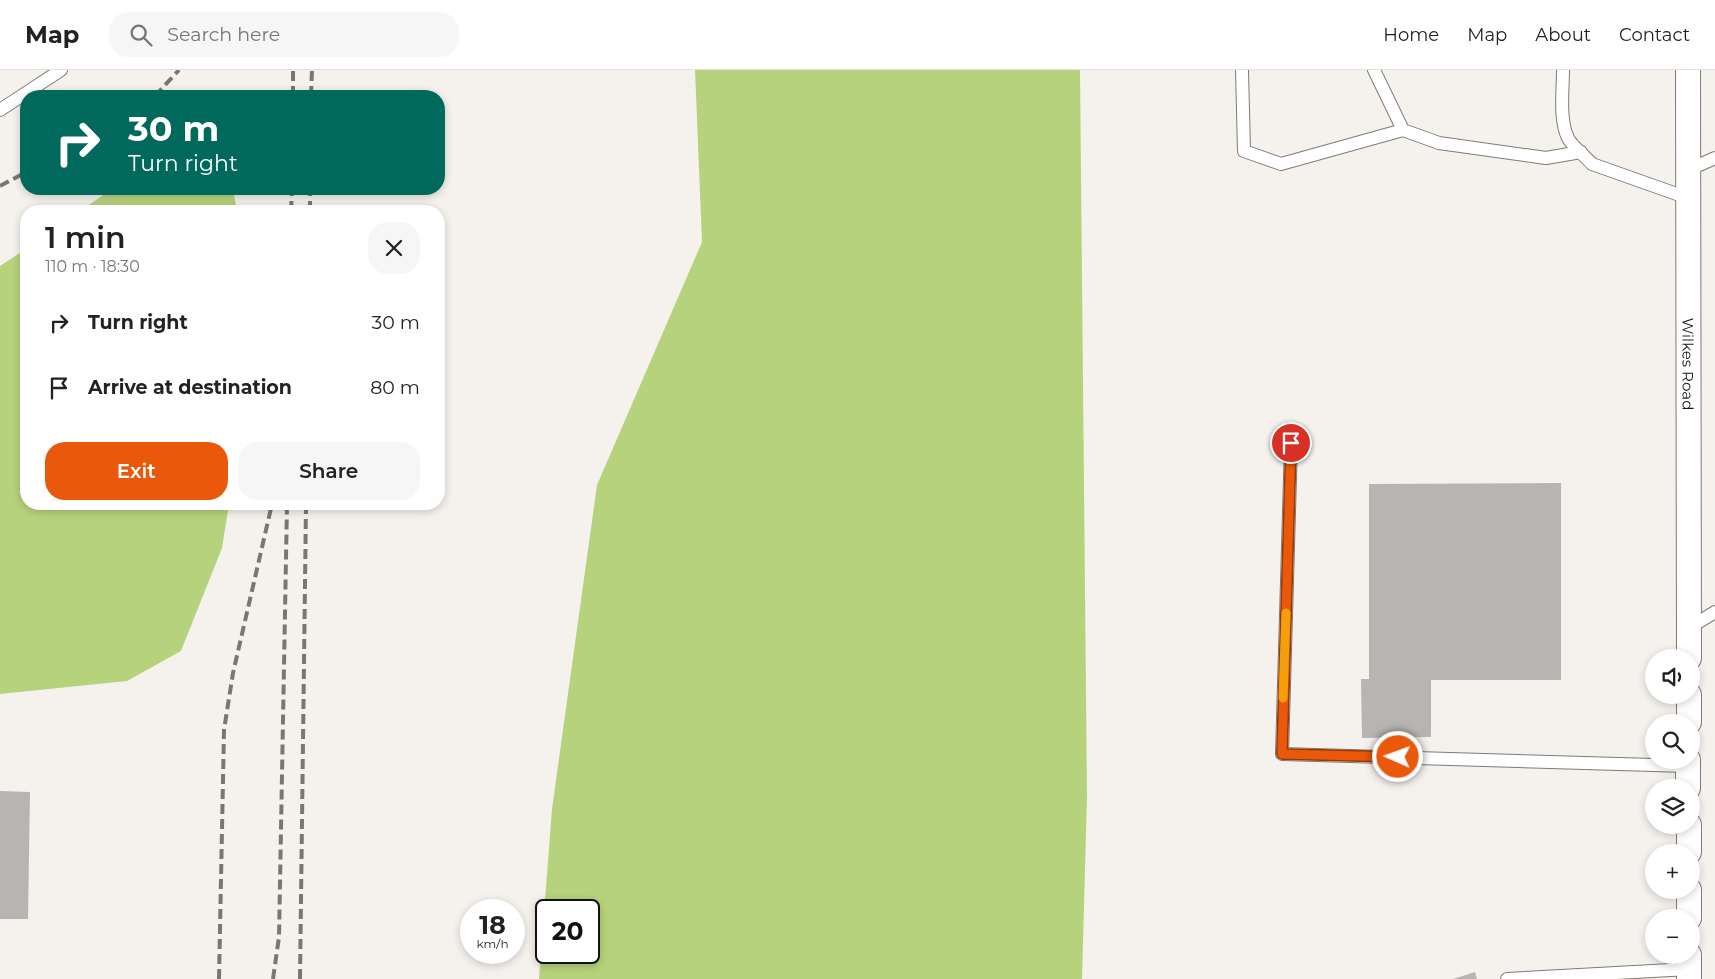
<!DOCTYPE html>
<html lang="en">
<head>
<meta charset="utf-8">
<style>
  body { margin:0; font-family:Montserrat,sans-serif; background:#f6f6f6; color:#222; height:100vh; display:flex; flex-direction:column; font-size:19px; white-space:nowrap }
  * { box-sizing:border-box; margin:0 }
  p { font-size:16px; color:#767676 }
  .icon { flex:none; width:28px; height:28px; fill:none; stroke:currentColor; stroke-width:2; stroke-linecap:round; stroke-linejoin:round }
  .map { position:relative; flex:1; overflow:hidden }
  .details { position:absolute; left:20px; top:135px; width:425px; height:305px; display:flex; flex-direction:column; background:#fff; border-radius:20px; box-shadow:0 2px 8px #0003 }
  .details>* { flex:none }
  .hud { position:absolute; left:20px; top:20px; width:425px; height:105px; border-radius:20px; box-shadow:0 2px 8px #0003; background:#00695c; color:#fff; overflow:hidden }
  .fabs { position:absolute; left:1645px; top:579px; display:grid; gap:10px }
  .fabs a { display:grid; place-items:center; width:55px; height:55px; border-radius:50%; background:#fff; box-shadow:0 2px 8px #0003; font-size:25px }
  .speed { position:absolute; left:460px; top:829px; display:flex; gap:10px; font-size:25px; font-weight:700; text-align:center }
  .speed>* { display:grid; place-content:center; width:65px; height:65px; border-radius:50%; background:#fff; box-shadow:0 2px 8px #0003; line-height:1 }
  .speed small { font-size:12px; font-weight:400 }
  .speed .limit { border:2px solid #111; border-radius:8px; background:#fff; color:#111 }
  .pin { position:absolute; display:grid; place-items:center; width:42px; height:42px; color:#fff; margin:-21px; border:2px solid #fff; border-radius:50%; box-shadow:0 1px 5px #0007 }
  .me { position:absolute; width:55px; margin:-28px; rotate:272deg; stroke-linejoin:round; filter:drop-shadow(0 0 4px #0008) }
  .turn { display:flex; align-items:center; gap:18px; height:105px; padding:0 25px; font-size:22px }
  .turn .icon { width:65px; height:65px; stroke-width:2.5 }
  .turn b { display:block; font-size:35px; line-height:42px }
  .round { display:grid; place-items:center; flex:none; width:52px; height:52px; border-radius:20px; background:#f6f6f6 }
  .head { display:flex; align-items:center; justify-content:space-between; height:85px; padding:0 25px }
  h1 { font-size:30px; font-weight:600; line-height:38px }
  .cta { display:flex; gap:10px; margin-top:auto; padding:10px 25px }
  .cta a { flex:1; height:58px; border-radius:20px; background:#ea580c; color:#fff; font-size:20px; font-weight:600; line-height:58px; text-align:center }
  .cta a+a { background:#f6f6f6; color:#222 }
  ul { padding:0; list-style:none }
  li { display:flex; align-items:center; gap:15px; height:65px; padding:0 25px }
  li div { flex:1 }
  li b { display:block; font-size:19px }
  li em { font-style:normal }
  header { display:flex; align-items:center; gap:30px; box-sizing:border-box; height:70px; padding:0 25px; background:#fff; border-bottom:1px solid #e0e0e0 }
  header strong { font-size:24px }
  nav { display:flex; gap:28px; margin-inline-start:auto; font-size:18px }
  .search { width:350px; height:45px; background:#f6f6f6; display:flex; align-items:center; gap:12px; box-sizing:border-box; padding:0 18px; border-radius:20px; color:#767676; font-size:19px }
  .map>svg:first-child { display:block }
  .green { fill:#b7d27c; fill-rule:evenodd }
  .building { fill:#b7b5b1 }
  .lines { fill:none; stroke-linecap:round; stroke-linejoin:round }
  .service-casing { stroke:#7d7b77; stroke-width:14 }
  .minor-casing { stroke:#7d7b77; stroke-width:26 }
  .service { stroke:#fff; stroke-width:12 }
  .minor { stroke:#fff; stroke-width:24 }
  .rail { stroke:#797774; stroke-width:4; stroke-dasharray:10 5; stroke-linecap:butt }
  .route-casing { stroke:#983908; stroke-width:12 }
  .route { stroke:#ea580c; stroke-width:9 }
  .slow { stroke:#f59e0b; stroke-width:9 }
  .labels { text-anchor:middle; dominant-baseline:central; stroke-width:5; stroke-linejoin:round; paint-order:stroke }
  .street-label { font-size:15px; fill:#191816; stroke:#fff }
</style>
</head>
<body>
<header>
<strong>Map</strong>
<div class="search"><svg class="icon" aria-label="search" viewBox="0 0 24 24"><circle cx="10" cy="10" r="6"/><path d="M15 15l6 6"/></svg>Search here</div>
<nav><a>Home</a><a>Map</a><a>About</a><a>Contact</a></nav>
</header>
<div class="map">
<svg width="1715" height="909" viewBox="0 0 1715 909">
  <rect width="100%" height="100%" fill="#f5f2ee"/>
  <!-- green -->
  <g class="green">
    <path d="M 695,0 L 1080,0 L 1087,727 L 1082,909 L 539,909 L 552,739 L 597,415 L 702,172 ZM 546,840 L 589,840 L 589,882 L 546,882 Z"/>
    <path d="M 112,119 L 233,119 L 237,141 L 80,141 Z"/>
    <path d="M 26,179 L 26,434 L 229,434 L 222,478 L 181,581 L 127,611 L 0,624 L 0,196 Z"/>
  </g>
  <!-- building -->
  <g class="building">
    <path d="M 1561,413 L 1561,610 L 1431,610 L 1431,667 L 1362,668 L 1361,609 L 1369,609 L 1369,414 Z"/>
    <path d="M 0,721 L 30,722 L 28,849 L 0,849 Z"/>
    <path d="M 1475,902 L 1477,909 L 1453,909 Z"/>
  </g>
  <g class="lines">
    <defs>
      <g id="service">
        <path d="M 1242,0 L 1244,81 L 1281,94 L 1403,60"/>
        <path d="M 1374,0 L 1403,60 L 1439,73 L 1546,88 L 1581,82"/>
        <path d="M 1563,0 C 1563,20 1559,50 1568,68 C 1571,75 1586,87 1592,94 L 1688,128"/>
        <path d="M 0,40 L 61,0"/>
        <path d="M 1688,100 L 1715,88"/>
        <path d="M 1291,373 L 1282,684 L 1688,696"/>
        <path d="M 1689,558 L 1715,542"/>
        <path d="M 1507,909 L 1689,899"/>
      </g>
      <g id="minor">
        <path id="s1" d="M 1688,0 L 1689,588"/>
        <path d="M 1689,652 L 1689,625"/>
        <path d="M 1688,690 L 1688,718"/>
        <path d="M 1689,755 L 1689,782"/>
        <path d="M 1689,820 L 1689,848"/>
        <path d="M 1689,885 L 1689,909"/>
      </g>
    </defs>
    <!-- service casing -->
    <use href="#service" class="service-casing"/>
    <!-- minor casing -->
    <use href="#minor" class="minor-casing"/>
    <!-- service -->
    <use href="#service" class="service"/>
    <!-- minor -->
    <use href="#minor" class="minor"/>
    <!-- rail -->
    <g class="rail">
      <path d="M 155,26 L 179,0"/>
      <path d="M 293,26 L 293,0"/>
      <path d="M 311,26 L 312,0"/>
      <path d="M 0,116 L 26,102"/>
      <path d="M 291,141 L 292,119"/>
      <path d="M 310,141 L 310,119"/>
      <path d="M 219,909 L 224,660 L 233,603 L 272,434"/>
      <path d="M 273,909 L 279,867 L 287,434"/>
      <path d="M 300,909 L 306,434"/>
    </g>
  </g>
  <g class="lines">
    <defs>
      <path id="route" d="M 1291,373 L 1282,684 L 1398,687"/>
    </defs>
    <!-- route casing -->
    <use href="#route" class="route-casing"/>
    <!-- route -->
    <use href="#route" class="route"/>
    <!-- slow -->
    <path class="slow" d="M 1283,628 L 1286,543"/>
  </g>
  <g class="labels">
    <!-- street labels -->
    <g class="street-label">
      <text stroke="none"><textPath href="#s1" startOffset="294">Wilkes Road</textPath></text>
    </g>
  </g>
</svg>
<div class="fabs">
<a><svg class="icon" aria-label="sound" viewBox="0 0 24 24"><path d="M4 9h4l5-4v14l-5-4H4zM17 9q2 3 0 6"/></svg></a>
<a><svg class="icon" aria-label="search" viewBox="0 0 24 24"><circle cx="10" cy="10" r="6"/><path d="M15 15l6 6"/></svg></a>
<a><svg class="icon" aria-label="layers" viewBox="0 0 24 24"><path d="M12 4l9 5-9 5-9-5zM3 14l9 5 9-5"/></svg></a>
<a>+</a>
<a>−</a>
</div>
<div class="speed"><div>18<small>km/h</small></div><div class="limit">20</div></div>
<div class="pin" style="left:1291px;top:373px;background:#d93025"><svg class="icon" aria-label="arrive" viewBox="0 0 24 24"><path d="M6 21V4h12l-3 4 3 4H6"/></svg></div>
<svg class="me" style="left:1398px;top:687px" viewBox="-20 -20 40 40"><circle r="17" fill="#ea580c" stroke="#fff" stroke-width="3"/><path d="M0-11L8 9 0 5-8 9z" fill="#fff"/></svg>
<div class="hud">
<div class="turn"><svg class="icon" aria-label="right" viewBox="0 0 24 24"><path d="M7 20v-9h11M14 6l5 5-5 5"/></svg><div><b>30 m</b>Turn right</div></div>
</div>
<section class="details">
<div class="head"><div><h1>1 min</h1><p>110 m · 18:30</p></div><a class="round"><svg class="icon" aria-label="close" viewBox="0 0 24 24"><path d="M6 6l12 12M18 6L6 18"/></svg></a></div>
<ul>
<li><svg class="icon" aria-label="right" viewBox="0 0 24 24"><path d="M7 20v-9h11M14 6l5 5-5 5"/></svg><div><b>Turn right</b></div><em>30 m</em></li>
<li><svg class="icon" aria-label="arrive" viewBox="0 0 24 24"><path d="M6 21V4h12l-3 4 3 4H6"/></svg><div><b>Arrive at destination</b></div><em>80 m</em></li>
</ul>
<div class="cta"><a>Exit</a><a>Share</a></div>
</section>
</div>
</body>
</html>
